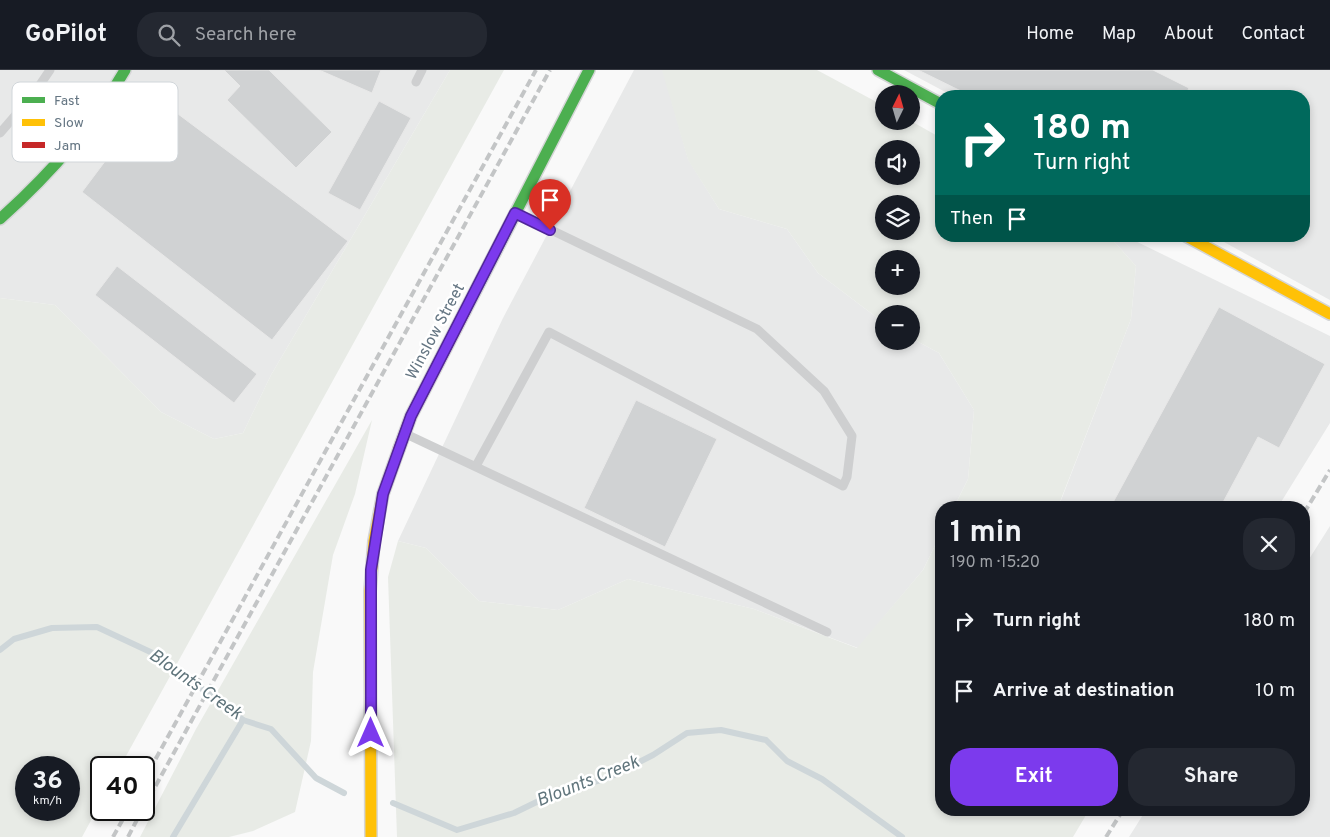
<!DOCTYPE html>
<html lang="en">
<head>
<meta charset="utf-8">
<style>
  body { margin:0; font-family:Overpass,sans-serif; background:#242831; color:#f1f3f6; height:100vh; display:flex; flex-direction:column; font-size:19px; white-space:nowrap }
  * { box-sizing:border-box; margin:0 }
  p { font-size:16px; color:#9ea1a6 }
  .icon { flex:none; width:28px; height:28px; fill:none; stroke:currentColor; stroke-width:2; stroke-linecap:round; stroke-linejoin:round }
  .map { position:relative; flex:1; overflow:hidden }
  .details { position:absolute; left:935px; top:431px; width:375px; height:315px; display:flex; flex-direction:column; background:#171b24; border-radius:20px; box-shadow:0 2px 8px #0003 }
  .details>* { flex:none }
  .hud { position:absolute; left:935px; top:20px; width:375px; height:152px; border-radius:20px; box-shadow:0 2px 8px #0003; background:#00695c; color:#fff; overflow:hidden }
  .needle { width:32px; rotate:5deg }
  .buttons { position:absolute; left:875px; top:15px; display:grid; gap:10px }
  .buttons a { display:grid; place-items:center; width:45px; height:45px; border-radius:50%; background:#171b24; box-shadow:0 2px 8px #0003; font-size:25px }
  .speed { position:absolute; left:15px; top:686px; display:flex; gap:10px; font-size:25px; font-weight:700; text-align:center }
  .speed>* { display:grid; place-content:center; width:65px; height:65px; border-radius:50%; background:#171b24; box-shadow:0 2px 8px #0003; line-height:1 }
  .speed small { font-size:12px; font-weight:400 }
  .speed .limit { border:2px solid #111; border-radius:8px; background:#fff; color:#111 }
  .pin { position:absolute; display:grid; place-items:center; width:42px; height:42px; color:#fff; margin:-51px -21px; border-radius:50% 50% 50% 0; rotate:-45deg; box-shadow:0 0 5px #0007 }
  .pin .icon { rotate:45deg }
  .me { position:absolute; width:55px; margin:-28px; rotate:0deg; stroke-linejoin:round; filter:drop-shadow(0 0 4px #0008) }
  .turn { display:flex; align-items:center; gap:18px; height:105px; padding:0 15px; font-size:22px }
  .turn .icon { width:65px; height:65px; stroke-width:2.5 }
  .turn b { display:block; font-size:35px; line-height:42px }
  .then { display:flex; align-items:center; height:48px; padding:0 15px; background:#0003; gap:10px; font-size:19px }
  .round { display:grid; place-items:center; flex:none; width:52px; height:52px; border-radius:20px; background:#242831 }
  .summary { display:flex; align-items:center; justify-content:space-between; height:85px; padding:0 15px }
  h1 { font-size:30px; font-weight:700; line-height:38px }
  .cta { display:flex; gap:10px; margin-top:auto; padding:10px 15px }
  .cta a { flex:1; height:58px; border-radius:20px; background:#7c3aed; color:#fff; font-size:20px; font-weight:700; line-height:58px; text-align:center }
  .cta a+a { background:#242831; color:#f1f3f6 }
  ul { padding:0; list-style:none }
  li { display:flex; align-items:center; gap:15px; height:70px; padding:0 15px }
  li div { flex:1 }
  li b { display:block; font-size:19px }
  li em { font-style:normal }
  header { display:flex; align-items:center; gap:30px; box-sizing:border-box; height:70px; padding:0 25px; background:#171b24; border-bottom:1px solid #363941 }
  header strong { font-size:24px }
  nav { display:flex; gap:28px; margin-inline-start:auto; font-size:18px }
  .search { width:350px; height:45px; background:#242831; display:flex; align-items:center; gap:12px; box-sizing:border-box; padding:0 18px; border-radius:20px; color:#9ea1a6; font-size:19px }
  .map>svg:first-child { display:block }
  .built { fill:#e8e9e9 }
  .green { fill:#e8ebe6; fill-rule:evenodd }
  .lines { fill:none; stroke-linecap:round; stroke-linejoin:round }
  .stream { stroke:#ced6d9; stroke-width:6 }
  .building { fill:#d0d2d3; stroke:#e8e8e8 }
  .fast-casing { stroke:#d5d6d7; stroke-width:14 }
  .slow-casing { stroke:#d5d6d7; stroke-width:14 }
  .jam-casing { stroke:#d5d6d7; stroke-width:14 }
  .lane { stroke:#cecfd0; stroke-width:9 }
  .fast { stroke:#4caf50; stroke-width:11 }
  .slow { stroke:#ffc107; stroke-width:11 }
  .jam { stroke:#c62828; stroke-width:11 }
  .rail { stroke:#c3c5c6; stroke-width:4; stroke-dasharray:8 4; stroke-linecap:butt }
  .route-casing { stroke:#51269a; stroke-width:12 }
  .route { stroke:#7c3aed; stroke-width:9 }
  .labels { text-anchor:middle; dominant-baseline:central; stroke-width:5; stroke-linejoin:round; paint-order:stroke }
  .street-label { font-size:16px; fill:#657683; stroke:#fff }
  .water-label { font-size:18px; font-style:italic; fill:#60757c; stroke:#fff }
  .key { fill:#fff; stroke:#d1d6da; stroke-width:1 }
  .key-label { font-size:14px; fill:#657683 }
</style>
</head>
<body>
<header>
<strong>GoPilot</strong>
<div class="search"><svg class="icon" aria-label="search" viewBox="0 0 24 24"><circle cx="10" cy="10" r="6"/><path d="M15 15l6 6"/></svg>Search here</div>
<nav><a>Home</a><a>Map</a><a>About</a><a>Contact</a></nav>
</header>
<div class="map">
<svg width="1330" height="767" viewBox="0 0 1330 767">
  <rect width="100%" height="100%" fill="#f9f9f9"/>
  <!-- built -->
  <g class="built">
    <path d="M 0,0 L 450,0 L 271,305 L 243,363 L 214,369 L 161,342 L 55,235 L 0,228 Z"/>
    <path d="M 634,0 L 663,0 L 688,89 L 719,139 L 787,159 L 818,203 L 884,253 L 884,271 L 911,271 L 911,268 L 939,283 L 974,340 L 968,409 L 954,437 L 941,438 L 941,463 L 923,500 L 858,578 L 754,539 L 628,509 L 558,540 L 479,531 L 426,478 L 398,471 L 503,248 Z"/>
    <path d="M 904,0 L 1330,0 L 1330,230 L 1213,166 L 1304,166 L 1304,26 L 953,26 Z"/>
    <path d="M 1109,166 L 1125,166 L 1330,266 L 1330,353 L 1278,437 L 1058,438 L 1131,249 L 1136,196 Z"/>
    <path d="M 1330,456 L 1330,767 L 1129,767 L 1146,740 L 1304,740 L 1304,497 Z"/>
  </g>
  <!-- green -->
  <g class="green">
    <path d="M 450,0 L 504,0 L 120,697 L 101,698 L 101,732 L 82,767 L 0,767 L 0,228 L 55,235 L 161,342 L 214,369 L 243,363 L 271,305 ZM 26,698 L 69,698 L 69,740 L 26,740 Z"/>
    <path d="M 662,0 L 817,0 L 884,36 L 884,51 L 911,51 L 941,68 L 941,166 L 1109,166 L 1136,196 L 1131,249 L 1058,437 L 954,437 L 968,409 L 974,340 L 939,283 L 911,268 L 911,244 L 884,244 L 884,253 L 818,203 L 787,159 L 719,139 L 688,90 ZM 884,79 L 911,79 L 911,106 L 884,106 ZM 884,134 L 911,134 L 911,161 L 884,161 ZM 884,189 L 911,189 L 911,216 L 884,216 Z"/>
    <path d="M 372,350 L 355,424 L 333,485 L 313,602 L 311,671 L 295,742 L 253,761 L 229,767 L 140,767 L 196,659 Z"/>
    <path d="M 941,463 L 941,740 L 1089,740 L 1073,767 L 397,767 L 388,507 L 398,471 L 426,478 L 479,531 L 558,540 L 628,509 L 754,539 L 857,578 L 923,500 Z"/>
  </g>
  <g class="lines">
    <!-- stream -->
    <g class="stream">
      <path d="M 0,580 L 14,569 L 52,558 L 97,557 L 159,586 L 243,650 L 271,659 L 316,708 L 344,723"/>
      <path d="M 393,733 L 457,760 L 514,743 L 551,725 L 608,708 L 653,685 L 687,663 L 721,660 L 766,670 L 787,691 L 822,709 L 902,767"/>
      <path d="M 173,767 L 243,650"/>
    </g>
  </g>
  <!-- building -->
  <g class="building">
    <path d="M 224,0 L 269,0 L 332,62 L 296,98 L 227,30 L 240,16 Z"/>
    <path d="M 319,0 L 381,0 L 372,23 Z"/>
    <path d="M 918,0 L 1153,0 L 1189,18 L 1185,26 L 971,26 Z"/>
    <path d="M 154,26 L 348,171 L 272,270 L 82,122 Z"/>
    <path d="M 379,31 L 411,48 L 360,140 L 328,123 Z"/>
    <path d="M 117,196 L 257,304 L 234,333 L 95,225 Z"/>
    <path d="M 1219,237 L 1325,294 L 1279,378 L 1258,367 L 1220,438 L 1110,438 Z"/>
    <path d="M 636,330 L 717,369 L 665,477 L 584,438 Z"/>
  </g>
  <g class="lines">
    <defs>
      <g id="fast">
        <path d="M 878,0 L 941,34"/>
        <path d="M 0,149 C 49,105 92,58 125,0"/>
        <path d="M 465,241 L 589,0"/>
      </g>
      <g id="slow">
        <path d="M 1186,166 L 1330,244"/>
        <path d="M 371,767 L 370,521 L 374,471 L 383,424 L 399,379"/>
      </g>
      <path id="jam" d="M 399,379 L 411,346 L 465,241"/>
    </defs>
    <!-- fast casing -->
    <use href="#fast" class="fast-casing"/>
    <!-- slow casing -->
    <use href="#slow" class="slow-casing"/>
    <!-- jam casing -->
    <use href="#jam" class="jam-casing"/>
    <!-- lane -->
    <g class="lane">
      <path d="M 416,12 L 422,0"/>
      <path d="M 0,63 L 33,25 L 50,0"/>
      <path d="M 406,364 L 827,562"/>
      <path d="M 476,396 L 549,262 L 843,416 L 847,407 L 852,366 L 824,321 L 757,259 L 518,144"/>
    </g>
    <!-- fast -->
    <use href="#fast" class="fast"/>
    <!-- slow -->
    <use href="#slow" class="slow"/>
    <!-- jam -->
    <use href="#jam" class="jam"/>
    <!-- rail -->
    <g class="rail">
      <path d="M 1304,443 L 1330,400"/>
      <path d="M 144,710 L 536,0"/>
      <path d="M 144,737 L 550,0"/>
      <path d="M 113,767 L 128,740"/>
      <path d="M 128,767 L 142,740"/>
      <path d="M 1106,767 L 1123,740"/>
    </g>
  </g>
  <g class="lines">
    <defs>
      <path id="route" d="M 371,663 L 371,500 L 383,424 L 411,346 L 515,143 L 550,160"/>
    </defs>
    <!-- route casing -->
    <use href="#route" class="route-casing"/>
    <!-- route -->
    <use href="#route" class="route"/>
  </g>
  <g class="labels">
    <!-- street labels -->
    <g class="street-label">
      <text transform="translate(436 262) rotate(-62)">Winslow Street</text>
    </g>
    <!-- water labels -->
    <g class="water-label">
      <text transform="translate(195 615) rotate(35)">Blounts Creek</text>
      <text transform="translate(588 712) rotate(-22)">Blounts Creek</text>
    </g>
  </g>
  <!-- legend -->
  <rect x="12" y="12" width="166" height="80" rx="8" class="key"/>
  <rect x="22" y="27" width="23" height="6" fill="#4caf50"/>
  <rect x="22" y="49" width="23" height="7" fill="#ffc107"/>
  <rect x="22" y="72" width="23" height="6" fill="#c62828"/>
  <g class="key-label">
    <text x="54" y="35">Fast</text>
    <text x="54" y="57">Slow</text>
    <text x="54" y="80">Jam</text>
  </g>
</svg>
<div class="buttons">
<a><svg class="needle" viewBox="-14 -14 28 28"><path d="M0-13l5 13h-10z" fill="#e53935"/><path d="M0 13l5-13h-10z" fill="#9ea1a6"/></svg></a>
<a><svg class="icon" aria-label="sound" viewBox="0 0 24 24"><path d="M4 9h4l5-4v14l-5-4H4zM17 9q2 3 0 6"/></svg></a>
<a><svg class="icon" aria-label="layers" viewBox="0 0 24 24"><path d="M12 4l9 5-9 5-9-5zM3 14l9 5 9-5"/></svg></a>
<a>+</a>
<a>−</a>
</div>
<div class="speed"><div>36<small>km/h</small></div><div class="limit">40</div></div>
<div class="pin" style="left:550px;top:160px;background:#d93025"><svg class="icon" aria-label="arrive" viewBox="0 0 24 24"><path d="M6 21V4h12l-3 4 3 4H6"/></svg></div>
<svg class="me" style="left:371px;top:663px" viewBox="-20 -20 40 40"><path d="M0-17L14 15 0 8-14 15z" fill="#7c3aed" stroke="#fff" stroke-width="4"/></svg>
<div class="hud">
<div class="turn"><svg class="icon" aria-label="right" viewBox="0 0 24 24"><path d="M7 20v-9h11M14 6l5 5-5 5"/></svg><div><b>180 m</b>Turn right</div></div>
<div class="then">Then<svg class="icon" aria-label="arrive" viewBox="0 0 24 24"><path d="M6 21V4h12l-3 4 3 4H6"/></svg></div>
</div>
<section class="details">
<div class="summary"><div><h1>1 min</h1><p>190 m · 15:20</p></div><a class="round"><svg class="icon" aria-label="close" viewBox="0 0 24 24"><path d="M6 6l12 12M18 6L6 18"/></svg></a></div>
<ul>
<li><svg class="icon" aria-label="right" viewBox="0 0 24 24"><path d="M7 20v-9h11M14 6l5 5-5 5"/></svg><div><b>Turn right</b></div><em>180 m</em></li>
<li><svg class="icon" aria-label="arrive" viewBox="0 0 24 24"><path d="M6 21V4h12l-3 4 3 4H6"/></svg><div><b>Arrive at destination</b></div><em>10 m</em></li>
</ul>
<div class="cta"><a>Exit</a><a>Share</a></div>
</section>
</div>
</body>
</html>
